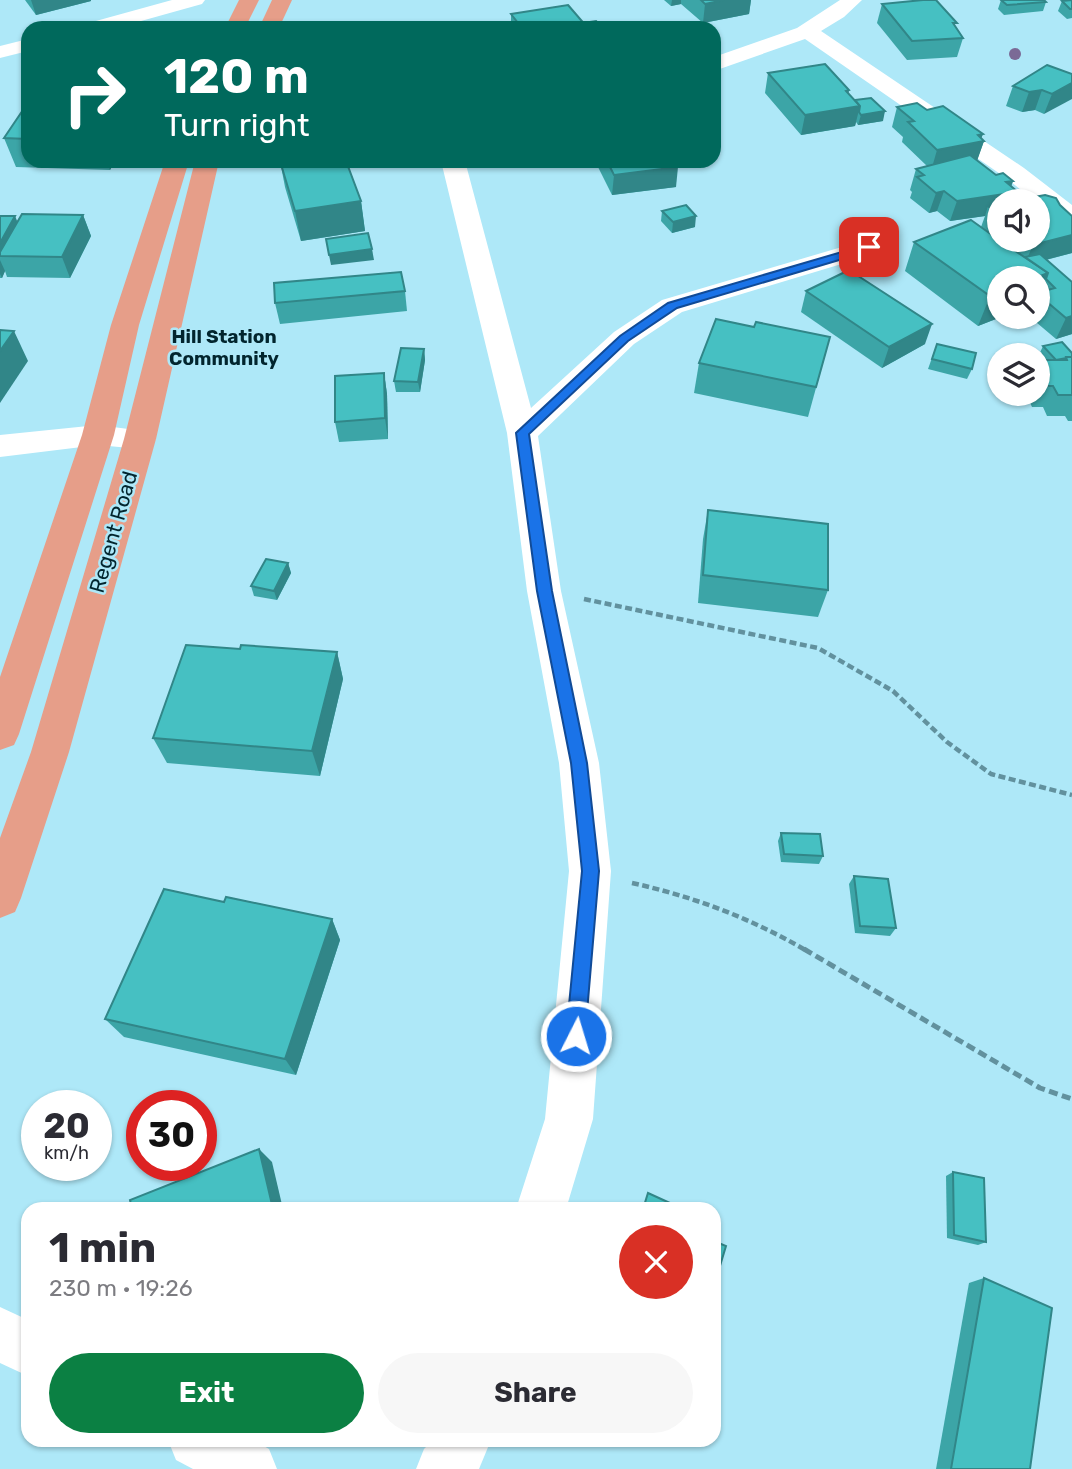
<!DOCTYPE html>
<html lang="en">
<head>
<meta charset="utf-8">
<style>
  body { margin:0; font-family:Rubik,sans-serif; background:#f7f7f7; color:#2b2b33; height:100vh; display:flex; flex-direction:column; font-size:26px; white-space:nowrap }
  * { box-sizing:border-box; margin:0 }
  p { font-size:23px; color:#7c7c81 }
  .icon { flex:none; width:38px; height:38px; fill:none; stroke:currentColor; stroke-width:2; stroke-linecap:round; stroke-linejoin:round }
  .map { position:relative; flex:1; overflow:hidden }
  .drawer { position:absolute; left:21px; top:1202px; width:700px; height:245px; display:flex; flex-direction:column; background:#fff; border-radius:21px; box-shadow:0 2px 5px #0004 }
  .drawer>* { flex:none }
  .banner { position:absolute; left:21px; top:21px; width:700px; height:147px; border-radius:21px; box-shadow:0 2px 5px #0004; background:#00695c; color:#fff; overflow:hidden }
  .buttons { position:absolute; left:987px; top:189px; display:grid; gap:14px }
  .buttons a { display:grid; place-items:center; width:63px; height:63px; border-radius:50%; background:#fff; box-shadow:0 2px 5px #0004; font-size:35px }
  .speed { position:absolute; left:21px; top:1090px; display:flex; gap:14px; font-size:35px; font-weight:700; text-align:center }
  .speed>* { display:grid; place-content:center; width:91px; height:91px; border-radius:50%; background:#fff; box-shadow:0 2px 5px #0004; line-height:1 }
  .speed small { font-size:18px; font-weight:400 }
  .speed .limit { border:10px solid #d22; background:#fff; color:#111 }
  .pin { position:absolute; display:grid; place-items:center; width:60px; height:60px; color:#fff; margin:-30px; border-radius:14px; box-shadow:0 4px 10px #0006 }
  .me { position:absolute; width:77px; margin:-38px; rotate:5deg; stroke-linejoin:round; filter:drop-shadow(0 0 5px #0008) }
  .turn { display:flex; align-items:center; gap:24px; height:147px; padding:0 28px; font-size:32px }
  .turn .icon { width:91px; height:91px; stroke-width:2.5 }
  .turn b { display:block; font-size:49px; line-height:60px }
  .round { display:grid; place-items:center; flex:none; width:74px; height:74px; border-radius:37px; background:#f7f7f7 }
  .head { display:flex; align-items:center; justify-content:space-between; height:119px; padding:0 28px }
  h1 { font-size:42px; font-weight:700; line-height:52px }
  .primary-button { display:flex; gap:14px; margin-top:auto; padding:14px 28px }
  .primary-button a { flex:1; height:80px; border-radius:42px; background:#0b8043; color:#fff; font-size:28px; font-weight:700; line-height:80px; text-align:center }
  .primary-button a+a { background:#f7f7f7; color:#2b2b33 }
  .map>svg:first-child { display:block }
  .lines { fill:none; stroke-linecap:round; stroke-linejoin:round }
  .path-far1 { stroke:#62919e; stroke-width:4.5; stroke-dasharray:7 3.5; stroke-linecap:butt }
  .path { stroke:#62919e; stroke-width:5; stroke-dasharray:9 4.5; stroke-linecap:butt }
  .minor { fill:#fff; fill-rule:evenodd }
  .primary { fill:#e69e89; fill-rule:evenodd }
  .tree { fill:#7b6a96 }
  .wall { fill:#3ca5a7; fill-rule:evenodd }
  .shaded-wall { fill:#318688 }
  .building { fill:#46c0c2; stroke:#318688; stroke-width:2 }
  .route { fill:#1a73e8; stroke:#114b97; stroke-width:2 }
  .labels { text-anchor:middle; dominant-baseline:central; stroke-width:5; stroke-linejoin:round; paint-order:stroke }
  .far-neighbourhood-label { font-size:19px; font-weight:bold; fill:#02252e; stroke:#aee8f8 }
  .street-label { font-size:21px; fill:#02252e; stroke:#aee8f8 }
</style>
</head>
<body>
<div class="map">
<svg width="1072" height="1469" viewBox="0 0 1072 1469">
  <rect width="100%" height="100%" fill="#aee8f8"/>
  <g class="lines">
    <!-- path-far1 -->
    <g class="path-far1">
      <path d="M 584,599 L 818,648 L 893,691 L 947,742 L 991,774 L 1072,795"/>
      <path d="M 632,883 C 692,896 753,919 807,951"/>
    </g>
    <!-- path -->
    <path class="path" d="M 804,949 L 1040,1088 L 1072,1099"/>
    <!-- minor -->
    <g class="minor">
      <path d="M 172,0 L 205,0 L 202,4 L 116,28 L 82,28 L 85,24 Z"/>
      <path d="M 840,0 L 862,0 L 844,17 L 821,31 L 1024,168 L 1072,205 L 1072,226 L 1063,223 L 1006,178 L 805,39 L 714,71 L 714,57 L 797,28 Z"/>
      <path d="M 28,39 L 28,51 L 0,58 L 0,46 Z"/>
      <path d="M 441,161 L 465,161 L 531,408 L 614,332 L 662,300 L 869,239 L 878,241 L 882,247 L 878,253 L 682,312 L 634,344 L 538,436 L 561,591 L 599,763 L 611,871 L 593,1119 L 566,1209 L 516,1209 L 545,1119 L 569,871 L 559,763 L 527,591 L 507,433 Z"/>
      <path d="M 98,425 L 151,432 L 156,439 L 151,446 L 140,449 L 98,445 L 0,457 L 0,435 Z"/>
      <path d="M 0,1307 L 28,1320 L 28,1376 L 0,1363 Z"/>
      <path d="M 168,1440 L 253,1440 L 269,1449 L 277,1469 L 193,1469 L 176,1460 Z"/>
      <path d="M 433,1440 L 491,1440 L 479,1469 L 416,1469 L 424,1449 Z"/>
    </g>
    <!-- primary -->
    <g class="primary">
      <path d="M 239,0 L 259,0 L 245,28 L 225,28 Z"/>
      <path d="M 272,0 L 292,0 L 279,28 L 259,28 Z"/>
      <path d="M 165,161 L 189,161 L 139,325 L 114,435 L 19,734 L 14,745 L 0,750 L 0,677 L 82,435 L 111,325 Z"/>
      <path d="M 195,161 L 219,161 L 156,439 L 69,752 L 21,898 L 15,912 L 0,918 L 0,838 L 31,752 L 124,439 Z"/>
    </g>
  </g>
  <!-- trees -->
  <circle class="tree" cx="1015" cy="54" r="6"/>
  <!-- wall -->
  <g class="wall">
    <path d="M 25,0 L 91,0 L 91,1 L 36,15 Z"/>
    <path d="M 664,0 L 751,0 L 749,14 L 703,23 L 681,4 L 671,6 Z"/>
    <path d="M 1001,0 L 1046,2 L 1043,11 L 1004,15 L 998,9 Z"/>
    <path d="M 1072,0 L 1072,18 L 1067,19 L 1058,11 L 1062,1 Z"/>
    <path d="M 882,4 L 956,27 L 963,38 L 957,57 L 907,60 L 877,23 Z"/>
    <path d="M 511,14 L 583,23 L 602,28 L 511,28 Z"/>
    <path d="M 768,73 L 849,90 L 848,93 L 855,100 L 883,121 L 858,125 L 856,122 L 855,126 L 801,135 L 765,93 Z"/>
    <path d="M 1072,74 L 1044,114 L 1035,110 L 1022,112 L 1006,106 L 1013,86 Z"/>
    <path d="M 28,104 L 28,161 L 115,161 L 110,170 L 16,167 L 4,138 Z"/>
    <path d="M 897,107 L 927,110 L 983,134 L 981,138 L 984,141 L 977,160 L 996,175 L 1013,181 L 1011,187 L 1015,201 L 1060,205 L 1072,216 L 1072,253 L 1046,260 L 1072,282 L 1072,334 L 1056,339 L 1030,317 L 1038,317 L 1038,278 L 999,317 L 1001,317 L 978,326 L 905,271 L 914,242 L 981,227 L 985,216 L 950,221 L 937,211 L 929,213 L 910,198 L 912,192 L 910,190 L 916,169 L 927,166 L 902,142 L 903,137 L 892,127 ZM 999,201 L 1038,240 L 999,240 Z"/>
    <path d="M 280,161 L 361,201 L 365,231 L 301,241 L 285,187 Z"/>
    <path d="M 595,161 L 675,161 L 676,187 L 612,195 Z"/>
    <path d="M 662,211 L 695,227 L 672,233 L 661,221 Z"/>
    <path d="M 83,215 L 91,236 L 70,278 L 7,277 L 5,271 L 2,278 L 0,278 L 0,216 L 17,222 Z"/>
    <path d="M 405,291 L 407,311 L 280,324 L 275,303 Z"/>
    <path d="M 806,291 L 925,344 L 882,368 L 801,312 Z"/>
    <path d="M 754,327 L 830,337 L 808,417 L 694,393 L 699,363 Z"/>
    <path d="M 937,344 L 972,369 L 967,379 L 928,369 Z"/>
    <path d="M 1043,346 L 1072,353 L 1072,421 L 1068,421 L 1065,416 L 1047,416 L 1043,407 L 1032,407 L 1026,394 L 1038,394 L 1038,360 L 1041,360 L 1038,357 Z"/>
    <path d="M 424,349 L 425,360 L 420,392 L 396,392 L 394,381 Z"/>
    <path d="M 384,373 L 387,394 L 388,439 L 339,442 L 335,422 Z"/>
    <path d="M 708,510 L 828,590 L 818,617 L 698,603 L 703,539 Z"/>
    <path d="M 288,563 L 291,573 L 277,600 L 254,596 L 251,586 Z"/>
    <path d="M 240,649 L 337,652 L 343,679 L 320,776 L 167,763 L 153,738 Z"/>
    <path d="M 781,833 L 823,856 L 819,864 L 781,862 L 778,841 Z"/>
    <path d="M 854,876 L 896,928 L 890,936 L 855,933 L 849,884 Z"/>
    <path d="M 224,902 L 332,919 L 340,940 L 296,1075 L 124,1037 L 105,1019 Z"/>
    <path d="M 953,1172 L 986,1242 L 978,1245 L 947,1238 L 946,1176 Z"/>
    <path d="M 984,1278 L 1030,1469 L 936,1469 L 969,1283 Z"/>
  </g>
  <!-- shaded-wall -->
  <g class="shaded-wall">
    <path d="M 31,0 L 91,0 L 91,1 L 36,15 Z"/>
    <path d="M 672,0 L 681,0 L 681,4 L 671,6 Z"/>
    <path d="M 724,0 L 751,0 L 749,14 L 703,23 L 705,4 Z"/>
    <path d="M 1072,83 L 1072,99 L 1044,114 L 1052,94 Z"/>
    <path d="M 849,90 L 845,108 L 860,106 L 855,126 L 801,135 L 805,115 Z"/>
    <path d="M 1042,90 L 1035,110 L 1022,112 L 1029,92 Z"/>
    <path d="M 885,111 L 883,121 L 858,125 L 861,115 Z"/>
    <path d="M 983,134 L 980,141 L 984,141 L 977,161 L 931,171 L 937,150 Z"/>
    <path d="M 107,161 L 115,161 L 110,170 Z"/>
    <path d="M 678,167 L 676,187 L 612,195 L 614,175 Z"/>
    <path d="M 1013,181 L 1008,194 L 1018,192 L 1015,201 L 999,201 L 999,214 L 988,206 L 985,216 L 950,221 L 957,201 L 1006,182 Z"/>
    <path d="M 944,191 L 937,211 L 929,213 L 936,193 Z"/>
    <path d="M 361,201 L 365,231 L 301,241 L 295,211 Z"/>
    <path d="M 83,215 L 91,236 L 70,278 L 62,257 Z"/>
    <path d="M 15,216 L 24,237 L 0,256 L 0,243 Z"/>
    <path d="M 696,216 L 695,227 L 672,233 L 673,222 Z"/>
    <path d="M 1072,235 L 1072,253 L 1029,264 L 1026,261 L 1033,245 Z"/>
    <path d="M 372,249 L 374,260 L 331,265 L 329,255 Z"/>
    <path d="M 0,260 L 5,271 L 2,278 L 0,274 Z"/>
    <path d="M 1048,273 L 1038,297 L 1038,278 L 1035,278 Z"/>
    <path d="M 999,292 L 999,317 L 1001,317 L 978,326 L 990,296 Z"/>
    <path d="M 1072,316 L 1072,334 L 1056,339 L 1066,318 Z"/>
    <path d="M 932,324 L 925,344 L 882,368 L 889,347 Z"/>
    <path d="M 14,331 L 28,361 L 0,403 L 0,351 Z"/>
    <path d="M 424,349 L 425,360 L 420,392 L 418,382 Z"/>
    <path d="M 384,373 L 387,394 L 388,439 L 385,418 Z"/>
    <path d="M 288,563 L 291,573 L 277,600 L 274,591 Z"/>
    <path d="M 337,652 L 343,679 L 320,776 L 312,751 Z"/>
    <path d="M 332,919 L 340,940 L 296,1075 L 285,1059 Z"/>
    <path d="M 259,1149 L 272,1162 L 283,1209 L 273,1209 Z"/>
  </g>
  <!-- building -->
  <g class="building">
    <path d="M 701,0 L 724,0 L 705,4 Z"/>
    <path d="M 923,0 L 936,0 L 957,23 L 953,23 L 963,38 L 912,41 L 882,4 Z"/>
    <path d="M 1001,0 L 1044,0 L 1046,2 L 1007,5 Z"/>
    <path d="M 1072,0 L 1072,9 L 1070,9 L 1062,1 Z"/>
    <path d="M 568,5 L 587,27 L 582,27 L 583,28 L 522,28 L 511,14 Z"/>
    <path d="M 596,21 L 602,28 L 586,28 L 583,23 Z"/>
    <path d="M 825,64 L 849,90 L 846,91 L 860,106 L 805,115 L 768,73 Z"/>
    <path d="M 1047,65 L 1072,74 L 1072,83 L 1052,94 L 1042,90 L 1029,92 L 1013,86 Z"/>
    <path d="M 871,98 L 885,111 L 861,115 L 859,112 L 860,106 L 855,100 Z"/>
    <path d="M 917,103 L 927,110 L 943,106 L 983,134 L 978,135 L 984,141 L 937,150 L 908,122 L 914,121 L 897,107 Z"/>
    <path d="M 27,104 L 28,104 L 28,139 L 4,138 Z"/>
    <path d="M 970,155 L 996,175 L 1003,173 L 1013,181 L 1006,182 L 1018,192 L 957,201 L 944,191 L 936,193 L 917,177 L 924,175 L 916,169 Z"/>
    <path d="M 280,161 L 346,161 L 361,201 L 295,211 Z"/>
    <path d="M 607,161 L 675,161 L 678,167 L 614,175 Z"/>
    <path d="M 1045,195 L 1056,198 L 1060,205 L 1072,216 L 1072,235 L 1033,245 L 1027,240 L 1038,240 L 1038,201 L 1012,201 Z"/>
    <path d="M 999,204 L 999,215 L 988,206 Z"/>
    <path d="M 686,205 L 696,216 L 673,222 L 662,211 Z"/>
    <path d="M 22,214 L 83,215 L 62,257 L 0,256 L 0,252 Z"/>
    <path d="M 0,216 L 15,216 L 0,243 Z"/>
    <path d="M 971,220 L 999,240 L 1048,273 L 1035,278 L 999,278 L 999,292 L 990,296 L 914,242 Z"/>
    <path d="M 368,233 L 372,249 L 329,255 L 326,239 Z"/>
    <path d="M 1040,254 L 1072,282 L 1072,316 L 1066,318 L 1040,296 L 1047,294 L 1044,291 L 1055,288 L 1046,279 L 1048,273 L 1025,257 Z"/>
    <path d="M 849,270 L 932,324 L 889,347 L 806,291 Z"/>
    <path d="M 401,272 L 405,291 L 275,303 L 274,283 Z"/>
    <path d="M 716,319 L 754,327 L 756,322 L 830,337 L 816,387 L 699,363 Z"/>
    <path d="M 0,330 L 14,331 L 0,351 Z"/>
    <path d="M 1062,342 L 1072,353 L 1072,357 L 1056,360 L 1043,346 Z"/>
    <path d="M 937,344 L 976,353 L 972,369 L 932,359 Z"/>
    <path d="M 401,348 L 424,349 L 418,382 L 394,381 Z"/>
    <path d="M 1066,357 L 1072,357 L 1072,395 L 1058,395 L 1053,386 L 1041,386 L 1038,378 L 1038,360 L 1067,360 Z"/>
    <path d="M 384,373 L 385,418 L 335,422 L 335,376 Z"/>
    <path d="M 708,510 L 828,524 L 828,590 L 703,575 Z"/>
    <path d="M 266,559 L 288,563 L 274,591 L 251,586 Z"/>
    <path d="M 186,645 L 240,649 L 241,645 L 337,652 L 312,751 L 153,738 Z"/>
    <path d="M 781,833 L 820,834 L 823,856 L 784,854 Z"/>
    <path d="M 854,876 L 888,879 L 896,928 L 860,926 Z"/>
    <path d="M 164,889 L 224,902 L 226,897 L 332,919 L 285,1059 L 105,1019 Z"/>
    <path d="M 259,1149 L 273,1209 L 132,1209 L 130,1200 Z"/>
    <path d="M 953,1172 L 984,1178 L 986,1242 L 954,1235 Z"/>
    <path d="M 648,1193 L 683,1209 L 643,1209 Z"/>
    <path d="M 714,1241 L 726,1246 L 716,1279 L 714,1278 Z"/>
    <path d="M 984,1278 L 1052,1308 L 1030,1469 L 951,1469 Z"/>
  </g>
  <!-- route -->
  <path class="route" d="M 869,244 L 873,245 L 873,250 L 677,308 L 628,341 L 529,434 L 552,591 L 587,763 L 599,871 L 585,1036 L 583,1043 L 576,1046 L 569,1043 L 566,1036 L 582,871 L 571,763 L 537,591 L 516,433 L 620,336 L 668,303 Z"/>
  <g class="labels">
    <!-- far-neighbourhood labels -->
    <g class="far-neighbourhood-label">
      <text x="224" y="336">Hill Station<tspan x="224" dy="22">Community</tspan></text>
    </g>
    <!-- street labels -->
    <g class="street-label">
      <text transform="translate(113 532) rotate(-74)">Regent Road</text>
    </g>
  </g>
</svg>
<div class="buttons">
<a><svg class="icon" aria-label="sound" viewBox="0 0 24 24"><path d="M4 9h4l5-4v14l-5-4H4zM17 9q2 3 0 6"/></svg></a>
<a><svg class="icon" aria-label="search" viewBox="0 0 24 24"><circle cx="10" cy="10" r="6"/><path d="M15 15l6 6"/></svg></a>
<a><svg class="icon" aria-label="layers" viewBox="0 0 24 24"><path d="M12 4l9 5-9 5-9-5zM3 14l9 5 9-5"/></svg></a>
</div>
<div class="speed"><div>20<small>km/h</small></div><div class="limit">30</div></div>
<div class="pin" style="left:869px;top:247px;background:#d93025"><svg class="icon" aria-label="arrive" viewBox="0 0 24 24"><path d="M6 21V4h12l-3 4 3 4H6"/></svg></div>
<svg class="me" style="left:576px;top:1036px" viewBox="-20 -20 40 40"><circle r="17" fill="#1a73e8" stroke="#fff" stroke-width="3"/><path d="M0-11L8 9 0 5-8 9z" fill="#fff"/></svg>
<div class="banner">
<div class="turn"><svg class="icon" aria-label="right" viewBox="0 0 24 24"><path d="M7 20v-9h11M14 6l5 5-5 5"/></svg><div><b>120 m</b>Turn right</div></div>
</div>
<section class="drawer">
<div class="head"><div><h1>1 min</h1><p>230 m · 19:26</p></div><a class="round" style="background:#d93025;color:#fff"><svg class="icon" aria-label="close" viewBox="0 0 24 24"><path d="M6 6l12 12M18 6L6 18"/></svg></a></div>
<div class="primary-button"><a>Exit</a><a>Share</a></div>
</section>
</div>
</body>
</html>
